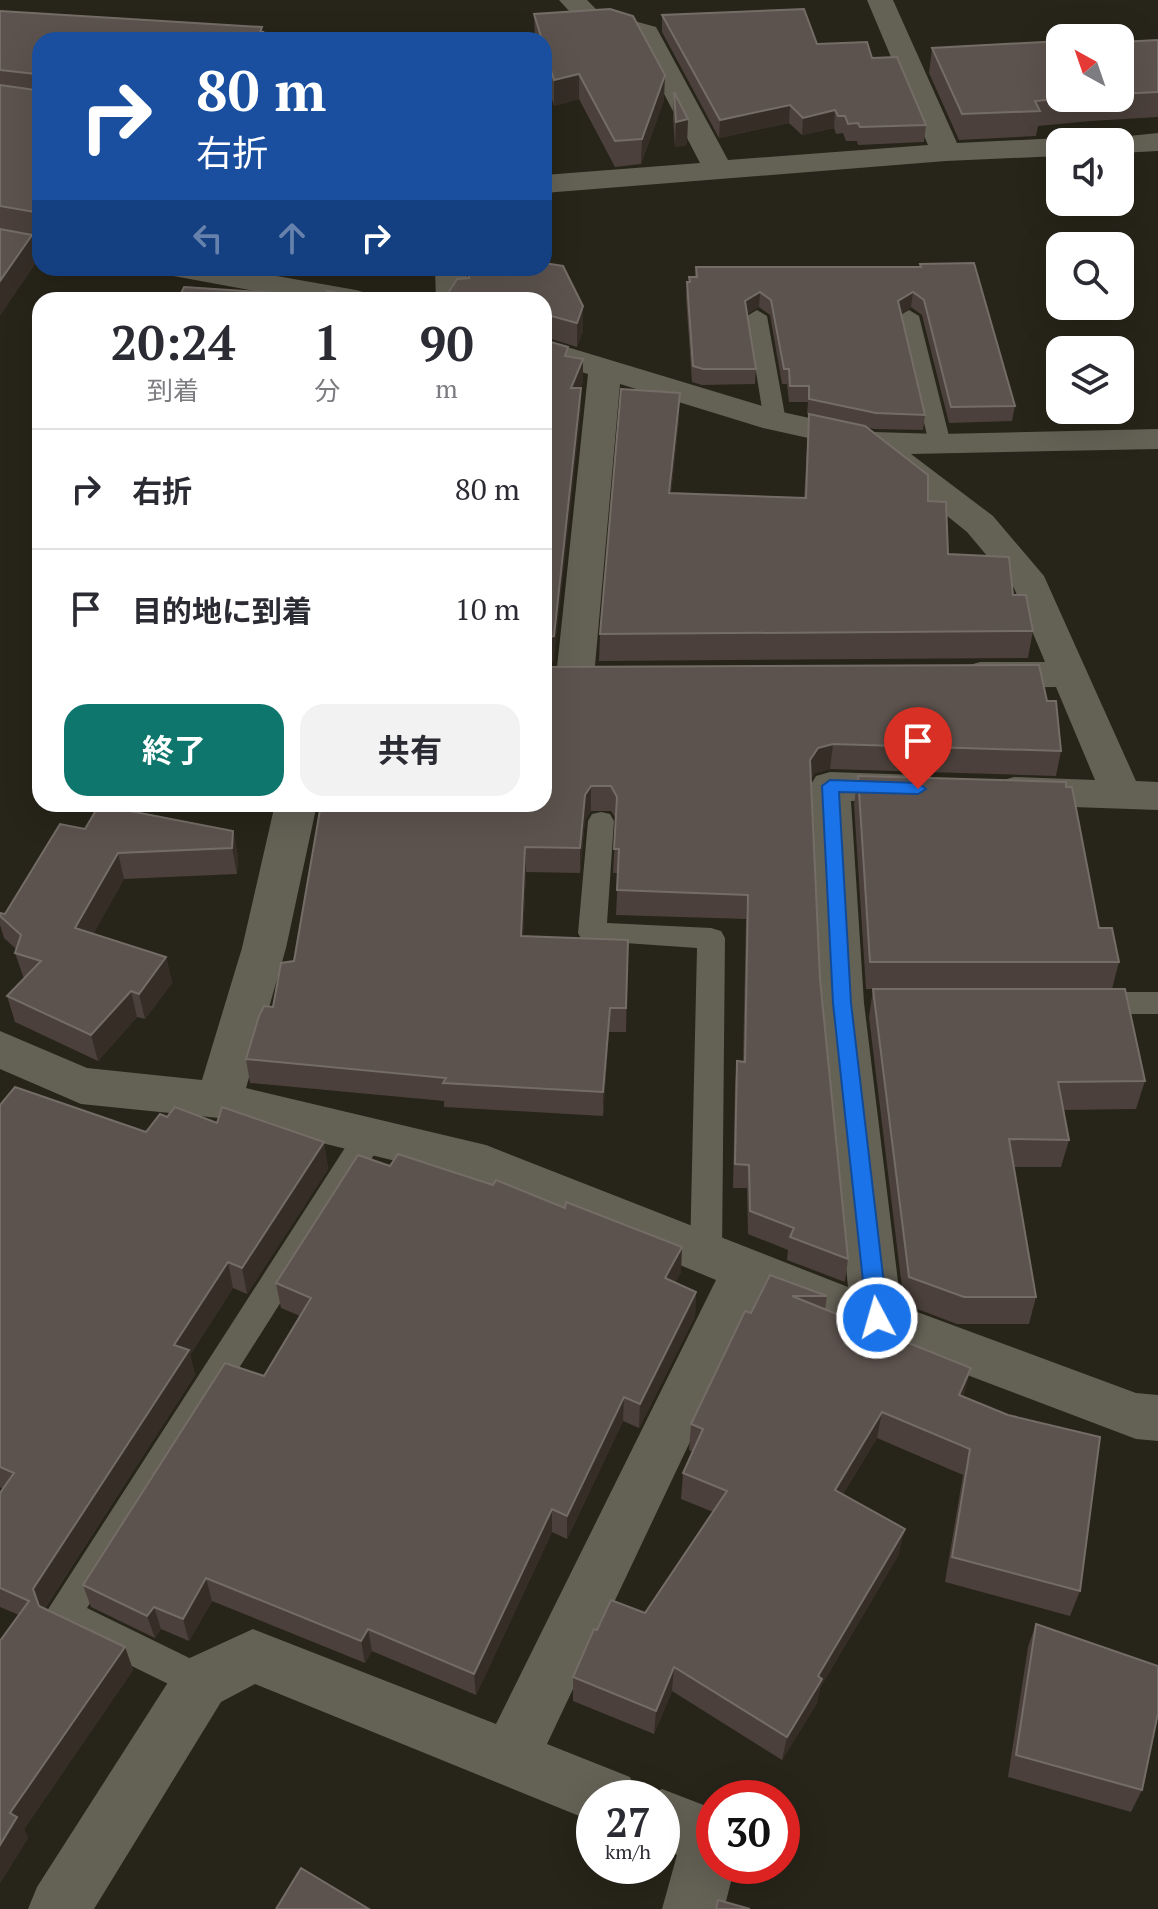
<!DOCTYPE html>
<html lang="ja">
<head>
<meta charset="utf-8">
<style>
  body { margin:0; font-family:"PT Serif","Noto Sans JP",serif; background:#f2f2f3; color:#2b2b33; height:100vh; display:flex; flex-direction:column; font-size:30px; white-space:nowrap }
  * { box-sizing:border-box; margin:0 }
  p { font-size:26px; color:#7c7c81 }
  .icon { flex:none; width:44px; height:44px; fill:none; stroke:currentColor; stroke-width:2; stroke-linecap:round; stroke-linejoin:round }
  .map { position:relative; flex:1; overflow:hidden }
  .side { position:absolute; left:32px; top:292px; width:520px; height:520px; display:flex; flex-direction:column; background:#fff; border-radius:24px; box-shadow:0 8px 32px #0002 }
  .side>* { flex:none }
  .guide { position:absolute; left:32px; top:32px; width:520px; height:244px; border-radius:24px; box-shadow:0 8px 32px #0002; background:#1a4fa0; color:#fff; overflow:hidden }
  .needle { width:52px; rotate:320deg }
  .buttons { position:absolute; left:1046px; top:24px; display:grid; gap:16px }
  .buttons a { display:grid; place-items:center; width:88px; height:88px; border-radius:16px; background:#fff; box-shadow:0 8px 32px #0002; font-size:40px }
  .speed { position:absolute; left:576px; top:1780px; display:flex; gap:16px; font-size:40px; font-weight:700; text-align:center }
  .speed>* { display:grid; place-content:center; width:104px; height:104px; border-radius:50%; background:#fff; box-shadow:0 8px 32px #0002; line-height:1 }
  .speed small { font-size:20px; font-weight:400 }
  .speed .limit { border:12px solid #d22; background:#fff; color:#111 }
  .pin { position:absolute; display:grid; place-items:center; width:68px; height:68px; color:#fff; margin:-82px -34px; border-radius:50% 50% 50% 0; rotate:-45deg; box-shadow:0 0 8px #0007 }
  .pin .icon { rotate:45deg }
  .me { position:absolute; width:88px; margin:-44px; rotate:354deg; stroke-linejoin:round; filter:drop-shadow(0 0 6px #0008) }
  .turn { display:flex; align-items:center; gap:28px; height:168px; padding:0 32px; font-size:36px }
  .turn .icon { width:104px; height:104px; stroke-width:2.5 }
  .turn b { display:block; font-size:56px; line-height:68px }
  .lanes { display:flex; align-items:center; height:76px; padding:0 32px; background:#0003; justify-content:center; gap:40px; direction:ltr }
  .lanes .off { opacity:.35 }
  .eta { display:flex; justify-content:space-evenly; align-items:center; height:136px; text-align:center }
  .eta b { font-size:48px; font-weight:700; line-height:56px }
  .primary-button { display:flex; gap:16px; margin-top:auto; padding:16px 32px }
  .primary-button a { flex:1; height:92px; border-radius:24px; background:#0f766e; color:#fff; font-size:32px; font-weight:700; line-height:92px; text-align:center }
  .primary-button a+a { background:#f2f2f3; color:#2b2b33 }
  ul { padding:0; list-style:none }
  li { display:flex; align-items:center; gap:24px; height:120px; padding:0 32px; border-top:2px solid #e1e1e2 }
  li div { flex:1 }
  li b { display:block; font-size:30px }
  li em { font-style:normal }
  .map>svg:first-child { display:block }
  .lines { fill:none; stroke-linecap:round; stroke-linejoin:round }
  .service { fill:#646155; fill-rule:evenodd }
  .minor { fill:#646155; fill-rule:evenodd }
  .wall { fill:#4b403b }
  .shaded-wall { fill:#352d26 }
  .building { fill:#5d534e; stroke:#746c66; stroke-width:2 }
  .route { fill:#1a73e8; stroke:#114b97; stroke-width:2 }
</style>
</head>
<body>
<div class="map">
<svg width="1158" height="1909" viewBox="0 0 1158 1909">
  <rect width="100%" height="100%" fill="#272419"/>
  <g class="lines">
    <!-- service -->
    <g class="service">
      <path d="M 757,310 L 767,316 L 786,421 L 775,428 L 764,421 L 747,316 Z"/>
      <path d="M 909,310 L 919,316 L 951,444 L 948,449 L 932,449 L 929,444 L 899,316 Z"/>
      <path d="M 601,812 L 610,814 L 614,821 L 607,923 L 711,928 L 721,931 L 725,938 L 722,1254 L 717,1263 L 706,1267 L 695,1263 L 690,1254 L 697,948 L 582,940 L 578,933 L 588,821 L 592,814 Z"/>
      <path d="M 1091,992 L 1158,992 L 1158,1014 L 1091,1014 L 1081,1011 L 1077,1003 L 1081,995 Z"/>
      <path d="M 370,1123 L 381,1126 L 385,1135 L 381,1144 L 87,1608 L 214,1670 L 219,1682 L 214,1694 L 201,1700 L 50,1626 L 45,1614 L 359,1126 Z"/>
    </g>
    <!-- minor -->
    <g class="minor">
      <path d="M 559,0 L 587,0 L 598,11 L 656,27 L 728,160 L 928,145 L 867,0 L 893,0 L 957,143 L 1060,138 L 1071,142 L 1060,142 L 1060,156 L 946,161 L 544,193 L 544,175 L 700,163 L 635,38 L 580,23 Z"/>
      <path d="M 1158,133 L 1158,151 L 1120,153 L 1120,142 L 1107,142 L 1110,138 Z"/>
      <path d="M 0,233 L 40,240 L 40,258 L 0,251 Z"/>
      <path d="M 163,268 L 231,268 L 356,290 L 367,293 L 372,300 L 303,300 L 179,277 L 168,275 Z"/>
      <path d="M 435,268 L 467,268 L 468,300 L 436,300 Z"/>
      <path d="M 544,340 L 782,412 L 874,432 L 940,434 L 1158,429 L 1158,449 L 911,454 L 993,516 L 1044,576 L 1136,781 L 1158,782 L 1158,810 L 1014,805 L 1000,801 L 993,791 L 1000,781 L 1014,777 L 1095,780 L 1056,687 L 980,688 L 966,684 L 961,675 L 966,666 L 980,662 L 1045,662 L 1014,588 L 967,532 L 867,451 L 763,428 L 620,384 L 594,677 L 589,686 L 575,690 L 561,686 L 556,677 L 588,374 L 544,361 Z"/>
      <path d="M 830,772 L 918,775 L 932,779 L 938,789 L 932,799 L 918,803 L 851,801 L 864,1003 L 901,1306 L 1136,1393 L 1158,1395 L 1158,1441 L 1136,1439 L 759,1296 L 547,1744 L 630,1777 L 639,1798 L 594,1798 L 594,1822 L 255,1684 L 221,1702 L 94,1909 L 28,1909 L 37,1887 L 181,1662 L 253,1629 L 496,1724 L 716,1280 L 478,1181 L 219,1118 L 81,1104 L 0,1069 L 0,1031 L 87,1068 L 202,1080 L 242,948 L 275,804 L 317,804 L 286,948 L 246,1088 L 486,1145 L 848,1287 L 820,1003 L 810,786 L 816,776 Z"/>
      <path d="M 662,1789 L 714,1809 L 714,1866 L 735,1866 L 724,1909 L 662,1909 L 677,1855 L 662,1849 L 662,1798 L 641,1798 Z"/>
    </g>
  </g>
  <!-- wall -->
  <g class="wall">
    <path d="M 0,11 L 262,27 L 264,40 L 40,40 L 40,237 L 32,236 L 37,261 L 0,315 Z"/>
    <path d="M 534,14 L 664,100 L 641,164 L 615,167 L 579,99 L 554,106 L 544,71 L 544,40 L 535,39 Z"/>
    <path d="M 662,15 L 817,44 L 872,58 L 926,125 L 924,142 L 858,145 L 857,141 L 846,141 L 843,133 L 836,134 L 834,128 L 802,135 L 789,123 L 719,138 L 662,32 Z"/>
    <path d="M 1158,40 L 1158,117 L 1091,121 L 1038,126 L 1036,136 L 959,140 L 929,73 L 932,48 L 1060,98 L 1120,98 L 1120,42 Z"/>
    <path d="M 674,92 L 687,145 L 675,147 L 673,118 Z"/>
    <path d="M 920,264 L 1015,406 L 1012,421 L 949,423 L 922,315 L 911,307 L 901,314 L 925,415 L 923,430 L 874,429 L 865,427 L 928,501 L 948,554 L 1013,595 L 1033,631 L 1028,658 L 599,661 L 600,634 L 679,419 L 671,493 L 804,498 L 809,415 L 807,414 L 808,402 L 789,402 L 787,384 L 782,384 L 770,315 L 759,307 L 747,314 L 756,369 L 755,384 L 702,385 L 692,382 L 686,297 L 687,282 L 689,282 L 689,277 L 695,277 L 696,267 L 920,267 Z"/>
    <path d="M 544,268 L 583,330 L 577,347 L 545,337 L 469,278 Z"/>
    <path d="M 544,667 L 1047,701 L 1061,751 L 1056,776 L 830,769 L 815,773 L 811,779 L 820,979 L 848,1259 L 845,1282 L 787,1260 L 788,1250 L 748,1234 L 747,1188 L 733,1188 L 735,1085 L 737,1061 L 743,1062 L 746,919 L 616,915 L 618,873 L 613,873 L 616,819 L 611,811 L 591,811 L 585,820 L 580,873 L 526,872 L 523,936 L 628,940 L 626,1032 L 609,1032 L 603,1116 L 444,1107 L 444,1101 L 250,1083 L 246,1059 L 294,961 Z"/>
    <path d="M 858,776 L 1099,928 L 1119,962 L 1112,989 L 1145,1081 L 1136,1109 L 1063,1110 L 1069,1140 L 1061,1167 L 1013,1167 L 1036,1297 L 1029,1324 L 957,1324 L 904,1304 L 869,1017 L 873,989 L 866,989 L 854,804 Z"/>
    <path d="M 85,829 L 233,831 L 238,857 L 237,874 L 124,879 L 93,934 L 166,957 L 172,983 L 145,1019 L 137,1017 L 98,1061 L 15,1022 L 7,996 L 24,979 L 15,953 L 16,949 L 4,938 L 0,925 L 0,913 L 5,914 Z"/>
    <path d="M 0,1105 L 146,1132 L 167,1117 L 217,1123 L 324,1142 L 328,1169 L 247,1294 L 233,1288 L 190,1355 L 195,1375 L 45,1608 L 125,1647 L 133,1670 L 24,1829 L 28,1838 L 0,1883 L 0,1641 L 19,1615 L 0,1607 L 0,1493 L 3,1489 L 0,1487 Z"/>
    <path d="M 681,1272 L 675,1283 L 696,1292 L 695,1316 L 639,1428 L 623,1421 L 567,1539 L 552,1532 L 476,1695 L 372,1651 L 365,1663 L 212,1601 L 189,1641 L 161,1629 L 155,1638 L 91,1607 L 83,1585 L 264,1376 L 300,1316 L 281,1308 L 276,1283 Z"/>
    <path d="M 770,1275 L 827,1296 L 825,1309 L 963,1397 L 1080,1591 L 1070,1616 L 945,1582 L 963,1475 L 877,1438 L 843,1494 L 899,1554 L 820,1688 L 817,1703 L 782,1760 L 672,1691 L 654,1734 L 573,1701 L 573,1677 L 597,1630 L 645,1613 L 713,1512 L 681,1499 L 683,1473 L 693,1452 L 689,1450 L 691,1424 L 751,1313 Z"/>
    <path d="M 1036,1624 L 1142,1790 L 1131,1812 L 1008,1777 L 1028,1647 Z"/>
  </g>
  <!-- shaded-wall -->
  <g class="shaded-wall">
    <path d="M 579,74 L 579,99 L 554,106 L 554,80 Z"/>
    <path d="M 665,75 L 664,100 L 641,164 L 642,139 Z"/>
    <path d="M 790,105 L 789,123 L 719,138 L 720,120 Z"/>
    <path d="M 835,110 L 834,128 L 802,135 L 803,118 Z"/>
    <path d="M 688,119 L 687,145 L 675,147 L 676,122 Z"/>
    <path d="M 32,235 L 37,261 L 0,315 L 0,281 Z"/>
    <path d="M 760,292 L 759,307 L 744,316 L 745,301 Z"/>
    <path d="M 913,292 L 911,307 L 896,317 L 898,301 Z"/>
    <path d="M 583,306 L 583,330 L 577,347 L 577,323 Z"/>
    <path d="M 583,359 L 583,383 L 571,412 L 571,388 Z"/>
    <path d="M 581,388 L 581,412 L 554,661 L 544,663 L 544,639 Z"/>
    <path d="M 680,393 L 679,419 L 668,519 L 669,493 Z"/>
    <path d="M 833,744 L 830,769 L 815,773 L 807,784 L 810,760 L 818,748 Z"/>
    <path d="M 591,786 L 591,811 L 585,820 L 580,873 L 580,848 L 585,795 Z"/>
    <path d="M 233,831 L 238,857 L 237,874 L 232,848 Z"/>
    <path d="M 525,847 L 526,872 L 522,961 L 521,936 Z"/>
    <path d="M 118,853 L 124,879 L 82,954 L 75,928 Z"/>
    <path d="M 166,957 L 172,983 L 145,1019 L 139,994 Z"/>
    <path d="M 131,991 L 137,1017 L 98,1061 L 91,1035 Z"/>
    <path d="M 610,1008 L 609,1032 L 603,1116 L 603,1092 Z"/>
    <path d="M 324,1142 L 328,1169 L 247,1294 L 242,1268 Z"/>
    <path d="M 682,1247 L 681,1272 L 664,1303 L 665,1278 Z"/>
    <path d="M 228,1262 L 233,1288 L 190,1355 L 195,1375 L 42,1612 L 33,1589 L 174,1345 Z"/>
    <path d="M 696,1292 L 695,1316 L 639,1428 L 640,1404 Z"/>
    <path d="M 971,1368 L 964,1395 L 952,1422 L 959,1395 Z"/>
    <path d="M 624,1397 L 623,1421 L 567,1539 L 567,1516 Z"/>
    <path d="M 882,1412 L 877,1438 L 830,1515 L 835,1490 Z"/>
    <path d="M 552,1509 L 552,1532 L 476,1695 L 474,1674 Z"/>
    <path d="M 905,1529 L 899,1554 L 820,1688 L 817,1703 L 782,1760 L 787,1737 L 818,1676 Z"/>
    <path d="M 206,1578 L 212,1601 L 189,1641 L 183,1619 Z"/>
    <path d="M 154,1607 L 161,1629 L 155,1638 L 147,1616 Z"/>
    <path d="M 368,1629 L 372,1651 L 365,1663 L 361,1641 Z"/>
    <path d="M 125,1647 L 133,1670 L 24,1829 L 28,1838 L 0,1883 L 0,1845 L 10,1813 Z"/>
    <path d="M 674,1667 L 672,1691 L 654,1734 L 656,1711 Z"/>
  </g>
  <!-- building -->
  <g class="building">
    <path d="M 610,9 L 633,16 L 665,75 L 642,139 L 615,141 L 579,74 L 554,80 L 544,47 L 544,40 L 542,40 L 534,14 Z"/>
    <path d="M 804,9 L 817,44 L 867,42 L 872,58 L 897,57 L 926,125 L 860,127 L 858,123 L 848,124 L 845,116 L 838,116 L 835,110 L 803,118 L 790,105 L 720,120 L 662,15 Z"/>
    <path d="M 0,11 L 262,27 L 260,32 L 263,32 L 260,40 L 40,40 L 40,223 L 38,226 L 35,212 L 0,206 L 0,85 L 35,90 L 38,87 L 38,77 L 36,74 L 0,70 Z"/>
    <path d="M 1158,40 L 1158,92 L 1120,94 L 1120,42 Z"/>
    <path d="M 1060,41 L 1060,98 L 1068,98 L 1035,101 L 1040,111 L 962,114 L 932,48 Z"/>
    <path d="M 674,92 L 688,119 L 676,122 Z"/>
    <path d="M 0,229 L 32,235 L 0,281 Z"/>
    <path d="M 544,263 L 563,266 L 583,306 L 577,323 L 544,314 L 544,300 L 444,300 L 457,279 L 469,278 L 469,268 L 544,268 Z"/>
    <path d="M 974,263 L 1015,406 L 951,407 L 924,300 L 913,292 L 898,301 L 925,415 L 876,413 L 809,399 L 809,386 L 790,386 L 789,369 L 784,369 L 771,300 L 760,292 L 745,301 L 756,369 L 703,369 L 693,366 L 687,282 L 690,282 L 689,277 L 697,277 L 696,267 L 921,267 L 920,264 Z"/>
    <path d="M 184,287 L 324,296 L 327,291 L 389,300 L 178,300 Z"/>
    <path d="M 544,340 L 568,347 L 565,356 L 583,359 L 571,388 L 581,388 L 554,636 L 544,639 Z"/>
    <path d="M 621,389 L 680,393 L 669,493 L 806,498 L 809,414 L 865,426 L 928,475 L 928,501 L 946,502 L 948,554 L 1009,557 L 1013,595 L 1026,595 L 1033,631 L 600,634 Z"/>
    <path d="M 1039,665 L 1047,701 L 1056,701 L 1061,751 L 833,744 L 818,748 L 810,760 L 820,979 L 848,1259 L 790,1237 L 794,1228 L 750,1211 L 749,1165 L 735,1164 L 737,1061 L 745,1062 L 748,895 L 617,890 L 619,849 L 614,849 L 617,797 L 611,786 L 591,786 L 585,795 L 580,848 L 525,847 L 521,936 L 628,940 L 626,1008 L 610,1008 L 603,1092 L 443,1083 L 446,1078 L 246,1059 L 259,1016 L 264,1006 L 273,1007 L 281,963 L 294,961 L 321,804 L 544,804 L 544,667 Z"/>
    <path d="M 858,776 L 1066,782 L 1066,787 L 1072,787 L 1099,928 L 1112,928 L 1119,962 L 870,962 Z"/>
    <path d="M 99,805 L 233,831 L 232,848 L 118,853 L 75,928 L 166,957 L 139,994 L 131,991 L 91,1035 L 7,996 L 41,961 L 15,953 L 21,935 L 0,916 L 0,913 L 5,914 L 60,824 L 85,829 Z"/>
    <path d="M 873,989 L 1125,989 L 1145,1081 L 1058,1082 L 1069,1140 L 1009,1139 L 1036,1297 L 964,1297 L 909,1277 Z"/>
    <path d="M 15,1087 L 146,1132 L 160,1114 L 167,1117 L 175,1107 L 217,1123 L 222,1107 L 324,1142 L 242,1268 L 228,1262 L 174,1345 L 189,1350 L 33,1589 L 39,1606 L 125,1647 L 10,1813 L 17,1817 L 0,1845 L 0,1641 L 29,1601 L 0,1588 L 0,1493 L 14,1473 L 0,1467 L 0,1105 Z"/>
    <path d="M 398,1154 L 493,1185 L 496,1180 L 565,1208 L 566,1202 L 682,1247 L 665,1278 L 696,1292 L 640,1404 L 624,1397 L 567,1516 L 552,1509 L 474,1674 L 368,1629 L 361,1641 L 206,1578 L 183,1619 L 154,1607 L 147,1616 L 83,1585 L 225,1363 L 264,1376 L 311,1298 L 276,1283 L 358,1155 L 390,1166 Z"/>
    <path d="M 770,1275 L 827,1296 L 792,1296 L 971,1368 L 959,1395 L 1008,1415 L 1100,1437 L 1080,1591 L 952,1557 L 970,1449 L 882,1412 L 835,1490 L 905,1529 L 818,1676 L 822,1679 L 787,1737 L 674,1667 L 656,1711 L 573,1677 L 594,1629 L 597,1630 L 611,1600 L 645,1613 L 727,1491 L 683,1473 L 703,1429 L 691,1424 L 745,1311 L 751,1313 Z"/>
    <path d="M 1036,1624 L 1158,1666 L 1158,1713 L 1142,1790 L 1016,1755 Z"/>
    <path d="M 301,1868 L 369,1909 L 276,1909 Z"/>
    <path d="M 718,1900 L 750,1909 L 716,1909 Z"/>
  </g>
  <!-- route -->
  <path class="route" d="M 830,780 L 918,783 L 926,789 L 918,794 L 839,792 L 851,1003 L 888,1318 L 885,1325 L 877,1327 L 870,1325 L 867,1318 L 833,1003 L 822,786 Z"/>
</svg>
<div class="buttons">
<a><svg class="needle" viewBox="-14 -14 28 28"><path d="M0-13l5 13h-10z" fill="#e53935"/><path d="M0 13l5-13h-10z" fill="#7c7c81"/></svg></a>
<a><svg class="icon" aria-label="sound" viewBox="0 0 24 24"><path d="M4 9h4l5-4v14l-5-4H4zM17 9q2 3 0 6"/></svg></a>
<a><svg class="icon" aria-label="search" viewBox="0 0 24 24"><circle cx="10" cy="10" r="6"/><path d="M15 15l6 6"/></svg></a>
<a><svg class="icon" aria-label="layers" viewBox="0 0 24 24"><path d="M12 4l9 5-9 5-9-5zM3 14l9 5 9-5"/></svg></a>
</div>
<div class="speed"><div>27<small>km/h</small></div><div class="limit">30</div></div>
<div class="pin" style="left:918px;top:789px;background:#d93025"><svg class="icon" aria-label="arrive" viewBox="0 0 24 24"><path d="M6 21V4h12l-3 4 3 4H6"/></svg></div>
<svg class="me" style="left:877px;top:1318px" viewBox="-20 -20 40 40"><circle r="17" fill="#1a73e8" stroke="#fff" stroke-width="3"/><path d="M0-11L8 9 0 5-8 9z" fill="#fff"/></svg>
<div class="guide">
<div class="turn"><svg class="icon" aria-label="right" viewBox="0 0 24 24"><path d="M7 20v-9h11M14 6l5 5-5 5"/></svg><div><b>80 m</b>右折</div></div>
<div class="lanes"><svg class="icon off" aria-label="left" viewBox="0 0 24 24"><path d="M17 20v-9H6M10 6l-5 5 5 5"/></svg><svg class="icon off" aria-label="ahead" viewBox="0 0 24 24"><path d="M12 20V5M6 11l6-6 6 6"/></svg><svg class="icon" aria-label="right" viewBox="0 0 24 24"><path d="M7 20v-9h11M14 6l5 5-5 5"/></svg></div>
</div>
<section class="side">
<div class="eta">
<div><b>20:24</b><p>到着</p></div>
<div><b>1</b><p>分</p></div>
<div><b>90</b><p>m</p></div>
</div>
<ul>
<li><svg class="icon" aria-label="right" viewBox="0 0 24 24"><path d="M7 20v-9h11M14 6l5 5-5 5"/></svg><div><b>右折</b></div><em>80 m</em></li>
<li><svg class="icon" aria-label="arrive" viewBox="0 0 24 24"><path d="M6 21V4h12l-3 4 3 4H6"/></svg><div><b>目的地に到着</b></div><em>10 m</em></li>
</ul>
<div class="primary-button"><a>終了</a><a>共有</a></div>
</section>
</div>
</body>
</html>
